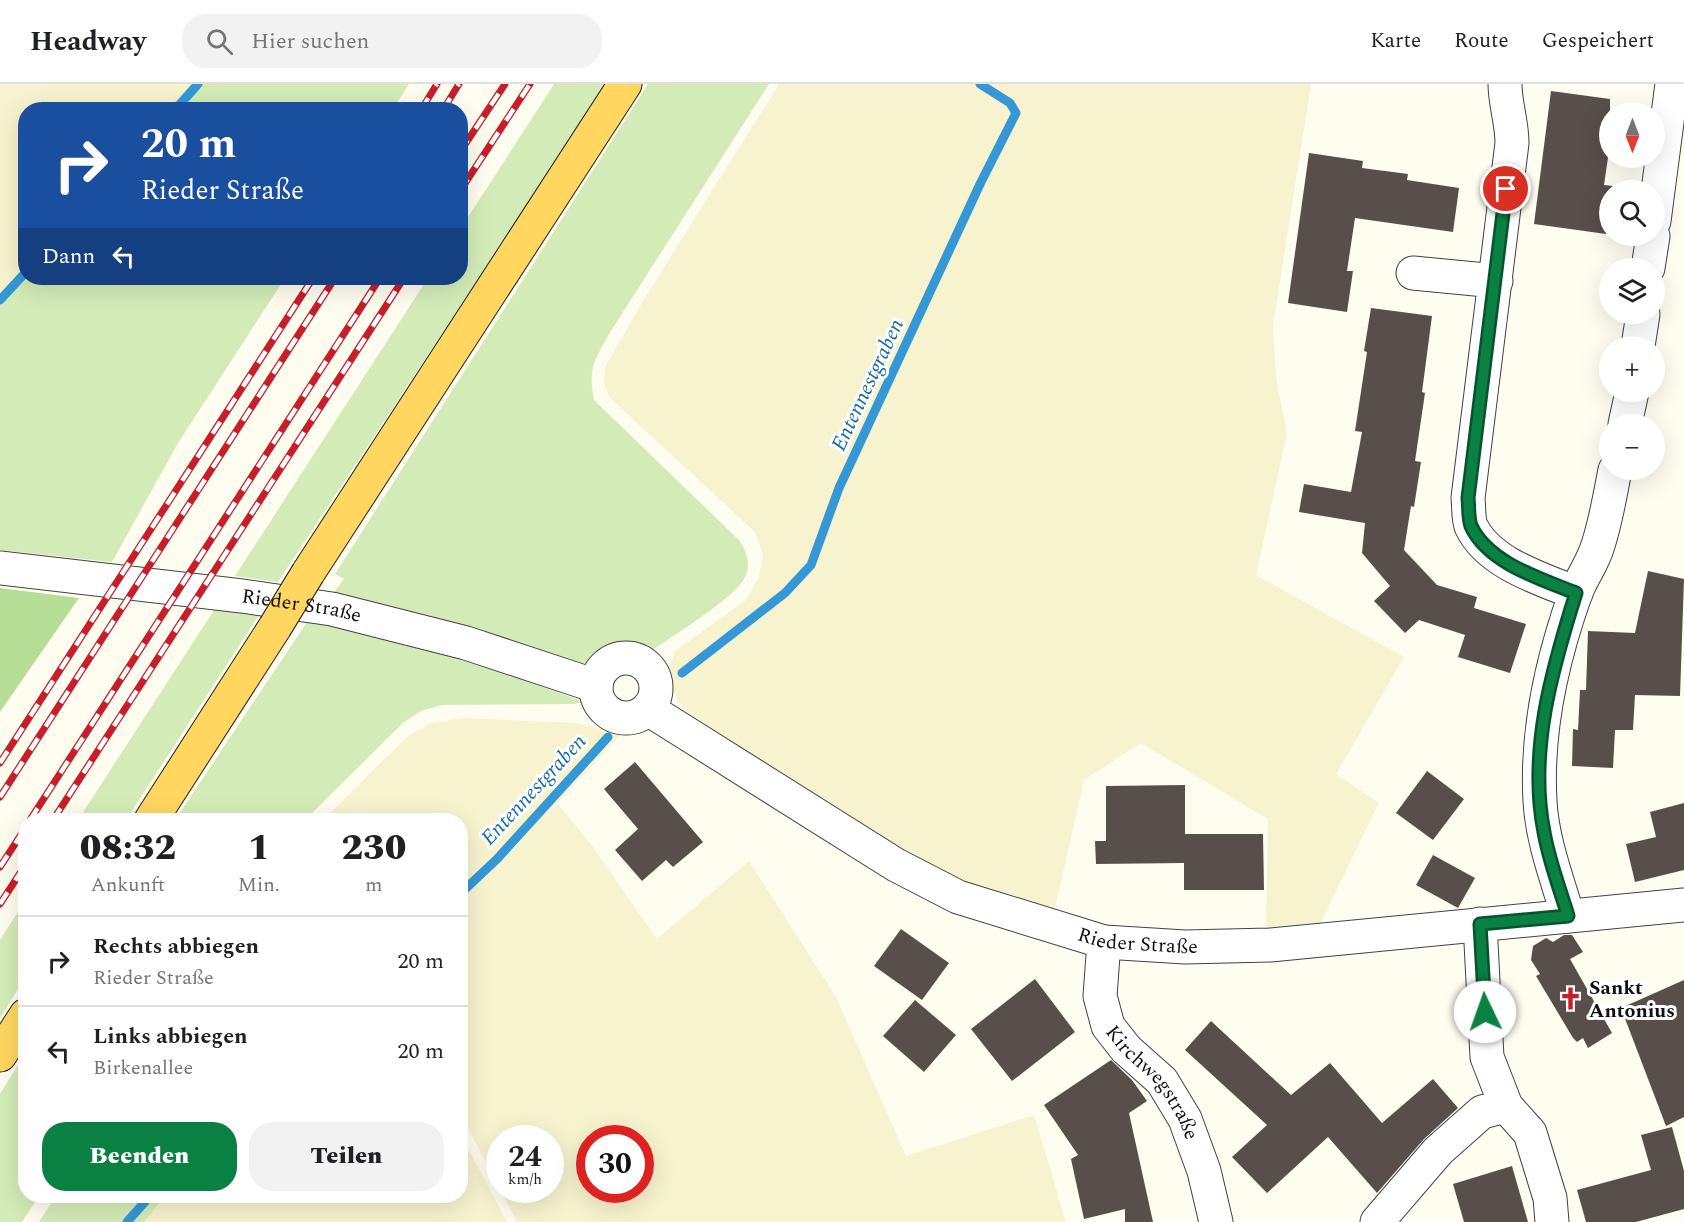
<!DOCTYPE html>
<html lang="de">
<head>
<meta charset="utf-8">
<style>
  body { margin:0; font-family:Spectral,serif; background:#f2f2f2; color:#202124; height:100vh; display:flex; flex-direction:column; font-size:22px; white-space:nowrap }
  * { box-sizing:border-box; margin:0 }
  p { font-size:20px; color:#757577 }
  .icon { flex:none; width:33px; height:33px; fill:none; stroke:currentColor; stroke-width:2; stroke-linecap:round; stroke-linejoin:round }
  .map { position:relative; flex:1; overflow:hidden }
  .details { position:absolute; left:18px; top:729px; width:450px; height:390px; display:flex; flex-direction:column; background:#fff; border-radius:24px; box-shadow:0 6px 24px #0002 }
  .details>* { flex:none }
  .guide { position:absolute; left:18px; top:18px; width:450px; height:183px; border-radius:24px; box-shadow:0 6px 24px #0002; background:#1a4fa0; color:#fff; overflow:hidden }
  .needle { width:39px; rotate:180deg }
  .buttons { position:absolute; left:1599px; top:18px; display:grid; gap:12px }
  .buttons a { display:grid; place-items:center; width:66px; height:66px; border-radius:50%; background:#fff; box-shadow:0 6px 24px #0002; font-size:30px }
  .speed { position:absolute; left:486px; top:1041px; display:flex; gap:12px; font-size:30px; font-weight:700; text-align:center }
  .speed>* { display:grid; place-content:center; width:78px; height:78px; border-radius:50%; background:#fff; box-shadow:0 6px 24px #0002; line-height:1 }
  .speed small { font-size:15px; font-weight:400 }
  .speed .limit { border:9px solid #d22; background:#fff; color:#111 }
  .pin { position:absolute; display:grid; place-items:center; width:51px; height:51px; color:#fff; margin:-26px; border:3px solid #fff; border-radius:50%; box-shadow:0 2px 6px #0007 }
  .me { position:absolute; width:66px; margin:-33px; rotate:357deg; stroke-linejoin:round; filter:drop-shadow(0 0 4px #0008) }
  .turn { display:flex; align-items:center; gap:21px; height:126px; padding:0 24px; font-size:27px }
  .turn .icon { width:78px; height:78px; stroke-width:2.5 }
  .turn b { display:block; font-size:42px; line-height:51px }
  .then { display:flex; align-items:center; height:57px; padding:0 24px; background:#0003; gap:12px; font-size:22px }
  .eta { display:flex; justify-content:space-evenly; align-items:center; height:102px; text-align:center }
  .eta b { font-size:36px; font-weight:800; line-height:42px }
  .primary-button { display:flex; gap:12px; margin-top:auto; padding:12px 24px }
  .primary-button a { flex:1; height:69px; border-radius:24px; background:#0b8043; color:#fff; font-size:24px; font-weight:800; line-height:69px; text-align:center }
  .primary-button a+a { background:#f2f2f2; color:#202124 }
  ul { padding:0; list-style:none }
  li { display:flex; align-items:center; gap:18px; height:90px; padding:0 24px; border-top:2px solid #e0e0e0 }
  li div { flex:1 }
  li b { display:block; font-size:22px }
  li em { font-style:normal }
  header { display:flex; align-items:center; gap:36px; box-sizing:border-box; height:84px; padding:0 30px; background:#fff; border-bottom:2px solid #e0e0e0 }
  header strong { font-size:28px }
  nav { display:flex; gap:33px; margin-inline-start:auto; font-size:21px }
  .search { width:420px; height:54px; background:#f2f2f2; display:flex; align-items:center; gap:15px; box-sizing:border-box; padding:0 21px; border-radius:24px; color:#757577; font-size:22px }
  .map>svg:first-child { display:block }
  .farmland { fill:#f7f3ce; fill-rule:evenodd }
  .green { fill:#d3ecb7 }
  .forest { fill:#b7de96 }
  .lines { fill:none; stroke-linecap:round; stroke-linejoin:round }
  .stream { stroke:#3597d5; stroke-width:9 }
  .building { fill:#584f4a }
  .minor-casing { stroke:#424242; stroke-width:35 }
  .major-casing { stroke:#202020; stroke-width:35 }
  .minor { stroke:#fff; stroke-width:33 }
  .major { stroke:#ffd660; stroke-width:33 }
  .rail-casing { stroke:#c71e29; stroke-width:7 }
  .rail { stroke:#fff; stroke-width:4.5; stroke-dasharray:14; stroke-linecap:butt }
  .major-bridge-casing { stroke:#202020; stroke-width:35; stroke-linecap:butt }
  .major-bridge { stroke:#ffd660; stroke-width:33 }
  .route-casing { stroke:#07532c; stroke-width:15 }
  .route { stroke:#0b8043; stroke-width:10 }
  .labels { text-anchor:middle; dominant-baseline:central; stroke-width:6; stroke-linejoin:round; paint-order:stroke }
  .street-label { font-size:20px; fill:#0f0f0f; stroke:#fff }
  .poi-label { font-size:20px; font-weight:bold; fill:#0f0f0f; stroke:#fff; text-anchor:start }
  .water-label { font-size:21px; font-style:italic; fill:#1068a8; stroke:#fff }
</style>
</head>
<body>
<header>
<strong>Headway</strong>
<div class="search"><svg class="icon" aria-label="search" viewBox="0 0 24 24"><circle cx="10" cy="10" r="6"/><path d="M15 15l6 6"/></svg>Hier suchen</div>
<nav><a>Karte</a><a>Route</a><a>Gespeichert</a></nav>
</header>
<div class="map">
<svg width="1684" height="1138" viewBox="0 0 1684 1138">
  <rect width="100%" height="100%" fill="#fffcf0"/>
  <!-- farmland -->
  <g class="farmland">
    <path d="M 0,0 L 191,0 L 168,25 L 26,26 L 25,182 L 0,210 Z"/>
    <path d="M 779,0 L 1311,0 L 1273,242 L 1276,293 L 1287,349 L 1256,491 L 1404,573 L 1336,690 L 1379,719 L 1318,844 L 1266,849 L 1268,735 L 1141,659 L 1084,696 L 1053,833 L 983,809 L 902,769 L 705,645 L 678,618 L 667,592 L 675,567 L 746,516 L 759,493 L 763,470 L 755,448 L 609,313 L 604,299 L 605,283 L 643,217 Z"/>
    <path d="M 465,634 L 576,639 L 621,650 L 545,732 L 558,720 L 590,759 L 657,855 L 749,777 L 836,913 L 906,1072 L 1034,1031 L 1066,1138 L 517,1138 L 500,1106 L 550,1106 L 550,1054 L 500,1054 L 500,1105 L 461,1031 L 460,736 L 323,736 L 409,651 L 431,639 ZM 590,1054 L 640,1054 L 640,1106 L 590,1106 Z"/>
    <path d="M 461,1051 L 507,1138 L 144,1138 L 165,1112 L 460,1112 Z"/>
  </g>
  <!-- green -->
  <g class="green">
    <path d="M 191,0 L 409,0 L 393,25 L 168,25 Z"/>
    <path d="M 554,0 L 607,0 L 278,498 L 235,492 L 428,194 L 460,194 L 461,144 Z"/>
    <path d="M 648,0 L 769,0 L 609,250 C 594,278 588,284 594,316 L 739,456 C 747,468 752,481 744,495 C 733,515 671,553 650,568 C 621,556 611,559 590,581 L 331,512 L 344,495 L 335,490 Z"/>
    <path d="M 25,182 L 26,194 L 285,194 L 178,359 L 112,478 L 0,466 L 0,210 Z"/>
    <path d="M 218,520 L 261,528 L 126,736 L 78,736 Z"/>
    <path d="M 311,532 L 416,556 L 584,618 L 573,620 L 442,621 L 421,627 L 404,638 L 305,736 L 175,736 Z"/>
    <path d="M 25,817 L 25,894 L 0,934 L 0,856 Z"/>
    <path d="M 25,970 L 26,1112 L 39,1112 L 22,1138 L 0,1138 L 0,1010 Z"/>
    <path d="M 56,1112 L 165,1112 L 144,1138 L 39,1138 Z"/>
  </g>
  <!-- forest -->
  <path class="forest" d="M 0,504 L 79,514 L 0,628 Z"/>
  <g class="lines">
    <!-- stream -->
    <g class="stream">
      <path d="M 175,26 L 198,0"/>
      <path d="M 0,216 L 26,188"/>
      <path d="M 682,589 L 785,509 L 811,481 L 839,404 L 981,98 L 1016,29 L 1010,19 L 980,0"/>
      <path d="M 460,810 L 497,775 L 608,653"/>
      <path d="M 127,1138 L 150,1112"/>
    </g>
  </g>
  <!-- building -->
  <g class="building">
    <path d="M 1551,7 L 1610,15 L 1610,60 L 1604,101 L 1613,102 L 1612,106 L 1610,106 L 1610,128 L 1606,150 L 1534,140 Z"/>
    <path d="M 1309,69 L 1363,77 L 1362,84 L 1408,90 L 1407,96 L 1459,104 L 1453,148 L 1355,134 L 1347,187 L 1353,187 L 1347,228 L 1288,219 Z"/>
    <path d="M 1371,224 L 1432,232 L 1422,308 L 1425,309 L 1415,377 L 1421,378 L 1414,423 L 1411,422 L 1404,466 L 1437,501 L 1477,513 L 1474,524 L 1526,540 L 1510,589 L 1458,573 L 1465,551 L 1419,536 L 1405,549 L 1374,517 L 1390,502 L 1362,469 L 1365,439 L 1299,428 L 1304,400 L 1351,408 L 1362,348 L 1355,347 L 1367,268 L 1364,267 Z"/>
    <path d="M 1648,487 L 1684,495 L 1680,612 L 1635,611 L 1633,646 L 1615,646 L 1613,684 L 1572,682 L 1573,645 L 1578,646 L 1580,606 L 1586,606 L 1588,547 L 1635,549 Z"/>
    <path d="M 635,678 L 703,758 L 673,783 L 666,776 L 642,797 L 615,766 L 638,745 L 604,705 Z"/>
    <path d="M 1427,687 L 1464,715 L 1433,756 L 1396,729 Z"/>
    <path d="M 1185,701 L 1185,750 L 1263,750 L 1264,806 L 1184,806 L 1184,779 L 1096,780 L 1095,757 L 1106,757 L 1106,702 Z"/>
    <path d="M 1684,719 L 1684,786 L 1635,798 L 1626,760 L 1656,753 L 1650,728 Z"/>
    <path d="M 1433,771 L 1475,794 L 1458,824 L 1416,801 Z"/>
    <path d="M 901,845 L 949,879 L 922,916 L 874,882 Z"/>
    <path d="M 1564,851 L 1572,851 L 1583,868 L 1570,875 L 1612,949 L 1588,964 L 1583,954 L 1577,958 L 1573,954 L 1536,892 L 1540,890 L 1531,876 L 1533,862 L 1546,854 L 1553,858 Z"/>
    <path d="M 1035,895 L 1075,948 L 1012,997 L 971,945 Z"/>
    <path d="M 1684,896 L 1684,1033 L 1666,1042 L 1621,924 Z"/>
    <path d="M 915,916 L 956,951 L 924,988 L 883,952 Z"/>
    <path d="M 1211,937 L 1291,1011 L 1330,979 L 1382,1039 L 1433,995 L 1458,1024 L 1424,1055 L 1377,1109 L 1328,1053 L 1267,1109 L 1232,1073 L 1267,1041 L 1185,966 Z"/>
    <path d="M 1111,976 L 1132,996 L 1147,1017 L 1129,1029 L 1153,1138 L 1125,1138 L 1125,1125 L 1084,1135 L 1071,1075 L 1078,1071 L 1044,1021 Z"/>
    <path d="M 1672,1043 L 1684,1087 L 1684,1125 L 1636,1138 L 1586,1138 L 1577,1106 L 1651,1086 L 1641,1051 Z"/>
    <path d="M 1512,1082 L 1528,1138 L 1464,1138 L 1453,1100 Z"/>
  </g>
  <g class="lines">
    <defs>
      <g id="minor">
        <path d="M 1505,0 C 1505,20 1512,38 1512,59 L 1468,414 C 1469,422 1468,434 1471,442 C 1488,479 1541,495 1576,509"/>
        <path d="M 1654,137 L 1672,0"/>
        <path d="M 1648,184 L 1653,152"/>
        <path d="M 1413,189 L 1496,197"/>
        <path d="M 1638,262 L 1643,230"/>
        <path d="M 1625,340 L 1632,308"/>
        <path id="s1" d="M 0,484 L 242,512 L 332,525 L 466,559 L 596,602"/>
        <circle cx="626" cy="604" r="30"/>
        <path id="s2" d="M 648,625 L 896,781 L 958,813 L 1104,858 L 1185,863 L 1270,861 L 1684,821"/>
        <path d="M 1568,832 C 1557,795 1542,756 1540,717 C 1536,648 1552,576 1575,511 C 1581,494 1593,479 1598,461 C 1606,437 1610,411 1615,386"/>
        <path d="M 1480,840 L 1487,973 L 1506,1022 L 1530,1049 L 1550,1114 L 1552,1138"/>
        <path id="s3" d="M 1104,858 L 1100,912 L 1108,942 L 1126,965 L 1162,997 L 1185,1035 L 1204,1087 L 1216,1138"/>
        <path d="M 1377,1138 L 1438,1067 L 1482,1028 L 1506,1022"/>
      </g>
      <g id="major">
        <path d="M 308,489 L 625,0"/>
        <path d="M 151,736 L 275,543"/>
        <path d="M 0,971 L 26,931"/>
      </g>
    </defs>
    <!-- minor casing -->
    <use href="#minor" class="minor-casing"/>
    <!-- major casing -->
    <use href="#major" class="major-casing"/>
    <!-- minor -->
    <use href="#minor" class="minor"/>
    <!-- major -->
    <use href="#major" class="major"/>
    <defs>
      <g id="rail">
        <path d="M 421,26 L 437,0"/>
        <path d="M 443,26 L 459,0"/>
        <path d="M 460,68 L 505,0"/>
        <path d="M 460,107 L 530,0"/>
        <path d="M 0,679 L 313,194"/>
        <path d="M 0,713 L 335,194"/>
        <path d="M 30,736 L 380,194"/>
        <path d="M 53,736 L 404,194"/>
        <path d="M 0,783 L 26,743"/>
        <path d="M 0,820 L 26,780"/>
      </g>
    </defs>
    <!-- rail casing -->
    <use href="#rail" class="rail-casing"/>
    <!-- rail -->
    <use href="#rail" class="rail"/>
    <defs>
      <path id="major-bridge" d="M 275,543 L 308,489"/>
    </defs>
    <!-- major-bridge casing -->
    <use href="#major-bridge" class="major-bridge-casing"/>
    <!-- major-bridge -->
    <use href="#major-bridge" class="major-bridge"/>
  </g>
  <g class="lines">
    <defs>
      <path id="route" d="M 1485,928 L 1480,840 L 1568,832 C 1560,805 1549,777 1544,748 C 1528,668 1552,585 1576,509 C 1541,495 1488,479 1471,442 C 1468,434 1469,422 1468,414 L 1506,105"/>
    </defs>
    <!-- route casing -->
    <use href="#route" class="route-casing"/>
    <!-- route -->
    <use href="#route" class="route"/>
  </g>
  <!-- icons -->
  <defs>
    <symbol id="church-bare" viewBox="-9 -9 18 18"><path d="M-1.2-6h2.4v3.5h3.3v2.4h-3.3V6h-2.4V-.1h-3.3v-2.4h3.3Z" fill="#c71e29" stroke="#fff" stroke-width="2.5" paint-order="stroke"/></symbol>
  </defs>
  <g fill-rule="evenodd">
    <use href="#church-bare" x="1554" y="898" width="33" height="33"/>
  </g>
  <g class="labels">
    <!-- street labels -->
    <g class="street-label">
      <text stroke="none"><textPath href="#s1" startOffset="304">Rieder Straße</textPath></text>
      <text stroke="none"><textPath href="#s2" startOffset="549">Rieder Straße</textPath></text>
      <text stroke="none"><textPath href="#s3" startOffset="158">Kirchwegstraße</textPath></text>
    </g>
    <!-- poi labels -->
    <g class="poi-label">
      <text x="1589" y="904">Sankt<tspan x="1589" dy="23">Antonius</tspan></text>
    </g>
    <!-- water labels -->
    <g class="water-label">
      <text transform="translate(868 301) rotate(-65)">Entennestgraben</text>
      <text transform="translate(534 706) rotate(-47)">Entennestgraben</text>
    </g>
  </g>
</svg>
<div class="buttons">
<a><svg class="needle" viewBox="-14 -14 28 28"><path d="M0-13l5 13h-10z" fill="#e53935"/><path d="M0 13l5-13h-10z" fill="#757577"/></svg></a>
<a><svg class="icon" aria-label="search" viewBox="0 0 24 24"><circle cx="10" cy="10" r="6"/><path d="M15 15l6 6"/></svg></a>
<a><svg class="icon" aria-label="layers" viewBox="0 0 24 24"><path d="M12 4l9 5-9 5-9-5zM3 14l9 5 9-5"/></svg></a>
<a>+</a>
<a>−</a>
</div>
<div class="speed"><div>24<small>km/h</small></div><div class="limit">30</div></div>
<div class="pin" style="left:1506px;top:105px;background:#d93025"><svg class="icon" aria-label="arrive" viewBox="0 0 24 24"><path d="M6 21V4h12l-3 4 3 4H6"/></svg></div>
<svg class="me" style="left:1485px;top:928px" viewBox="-20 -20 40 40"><circle r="19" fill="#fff"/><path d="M0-13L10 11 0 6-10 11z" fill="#0b8043"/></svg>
<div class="guide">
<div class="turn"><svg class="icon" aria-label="right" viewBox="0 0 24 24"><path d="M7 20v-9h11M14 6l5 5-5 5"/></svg><div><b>20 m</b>Rieder Straße</div></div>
<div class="then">Dann<svg class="icon" aria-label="left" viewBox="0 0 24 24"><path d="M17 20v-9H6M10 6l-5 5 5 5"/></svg></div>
</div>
<section class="details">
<div class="eta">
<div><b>08:32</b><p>Ankunft</p></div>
<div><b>1</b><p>Min.</p></div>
<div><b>230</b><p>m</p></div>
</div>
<ul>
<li><svg class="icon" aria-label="right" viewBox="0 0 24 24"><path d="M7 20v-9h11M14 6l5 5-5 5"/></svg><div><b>Rechts abbiegen</b><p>Rieder Straße</p></div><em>20 m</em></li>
<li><svg class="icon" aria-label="left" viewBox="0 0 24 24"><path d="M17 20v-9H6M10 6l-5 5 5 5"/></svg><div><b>Links abbiegen</b><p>Birkenallee</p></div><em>20 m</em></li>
</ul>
<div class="primary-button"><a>Beenden</a><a>Teilen</a></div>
</section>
</div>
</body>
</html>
